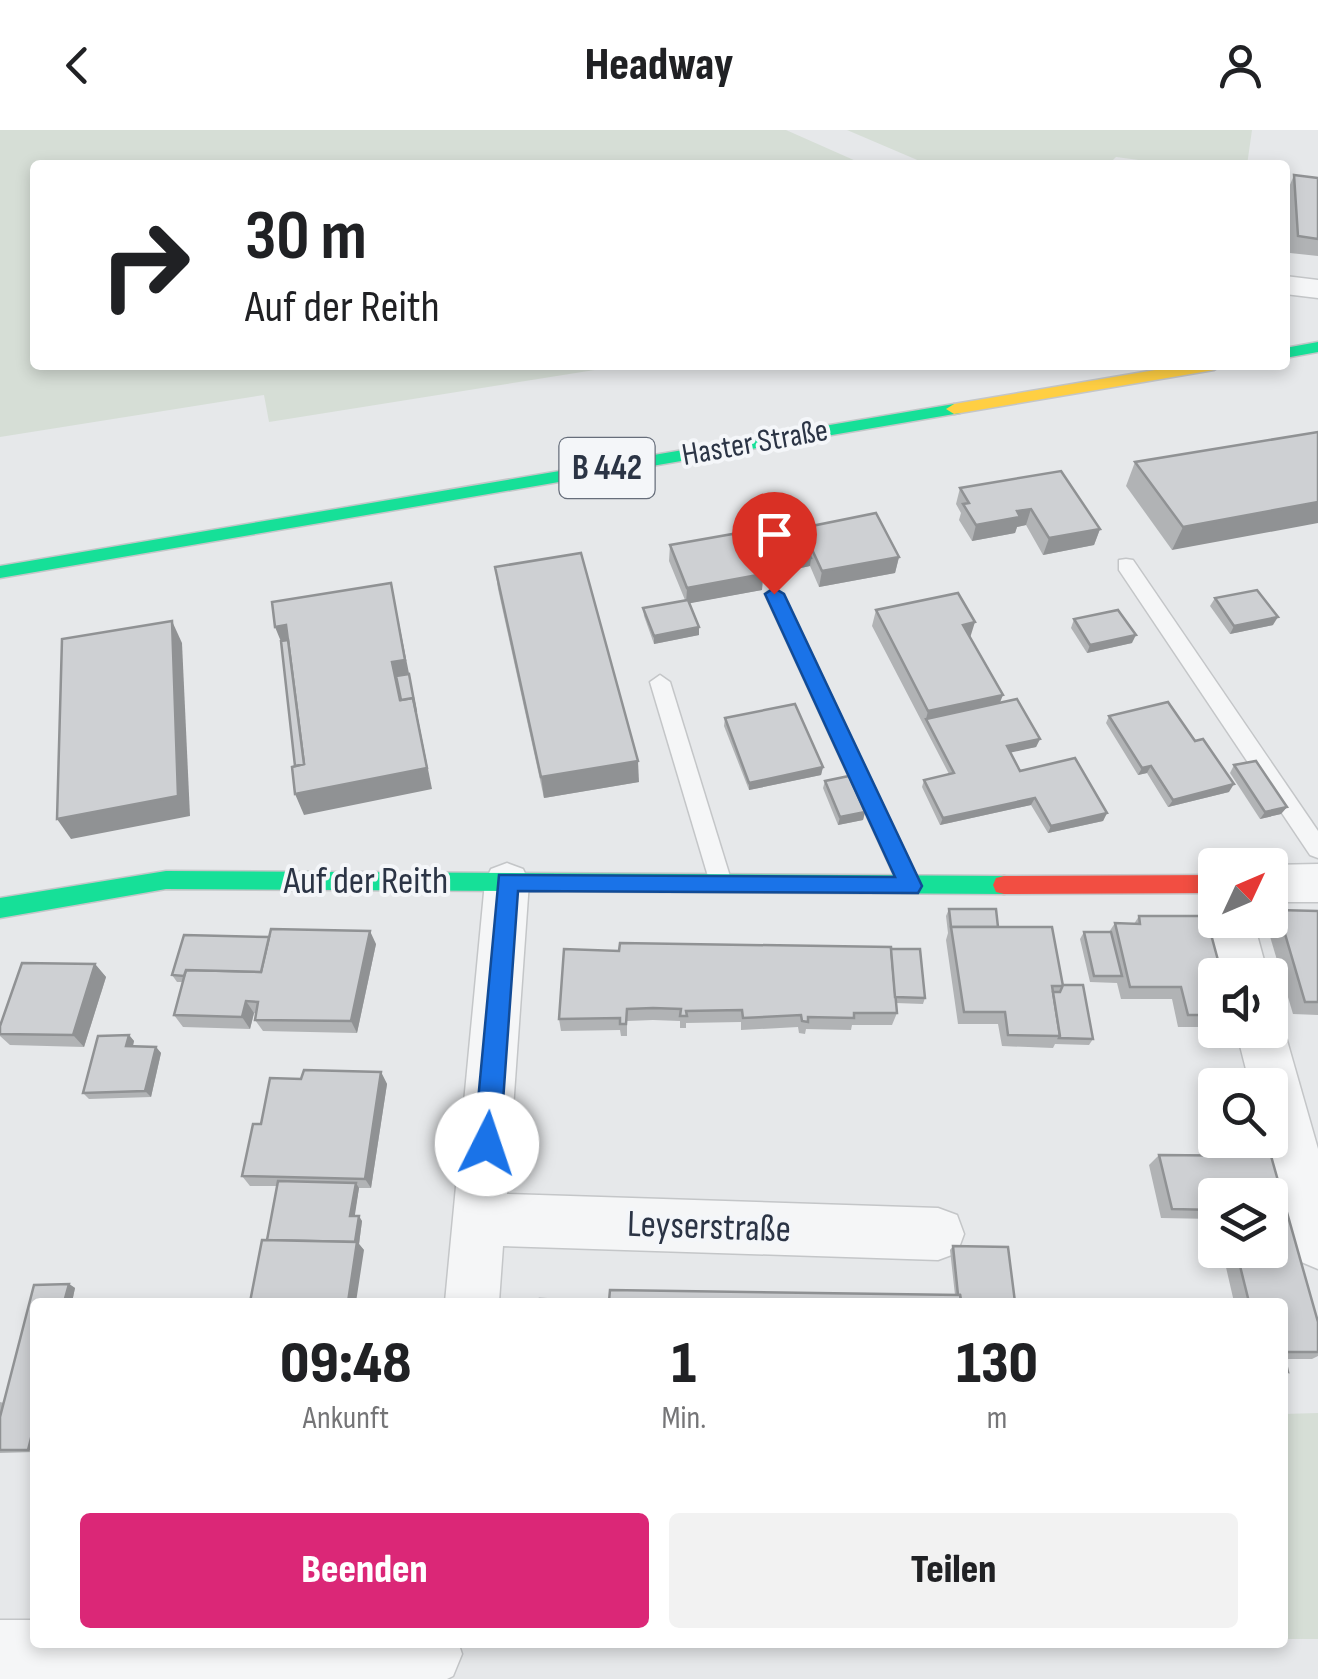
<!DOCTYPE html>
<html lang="de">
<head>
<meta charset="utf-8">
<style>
  body { margin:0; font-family:"Sofia Sans Condensed",sans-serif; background:#f2f2f2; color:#202124; height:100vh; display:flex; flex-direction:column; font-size:38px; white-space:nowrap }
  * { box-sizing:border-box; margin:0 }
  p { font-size:32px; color:#757577 }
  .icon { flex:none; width:55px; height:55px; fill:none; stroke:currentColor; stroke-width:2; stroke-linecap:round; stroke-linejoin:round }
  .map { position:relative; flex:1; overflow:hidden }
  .panel { position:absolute; left:30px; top:1168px; width:1258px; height:350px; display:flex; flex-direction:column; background:#fff; border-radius:10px; box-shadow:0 5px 15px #0003 }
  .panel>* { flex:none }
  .banner { position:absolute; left:30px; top:30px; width:1260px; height:210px; border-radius:10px; box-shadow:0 5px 15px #0003; background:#fff; color:#202124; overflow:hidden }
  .needle { width:65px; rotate:46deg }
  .fabs { position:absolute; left:1198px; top:718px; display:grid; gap:20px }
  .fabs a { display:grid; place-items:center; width:90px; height:90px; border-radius:10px; background:#fff; box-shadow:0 5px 15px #0003; font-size:50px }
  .pin { position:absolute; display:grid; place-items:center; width:85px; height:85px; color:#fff; margin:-102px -42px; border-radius:50% 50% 50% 0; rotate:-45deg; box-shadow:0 0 10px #0007 }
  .pin .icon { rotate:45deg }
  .me { position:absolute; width:110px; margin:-55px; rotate:4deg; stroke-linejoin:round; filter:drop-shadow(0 0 8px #0008) }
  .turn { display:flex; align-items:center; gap:35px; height:210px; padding:0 50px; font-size:45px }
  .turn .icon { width:130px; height:130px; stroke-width:2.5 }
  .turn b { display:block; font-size:70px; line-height:85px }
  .eta { display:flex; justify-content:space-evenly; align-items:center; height:170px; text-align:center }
  .eta b { font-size:60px; font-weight:800; line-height:70px }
  .primary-button { display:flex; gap:20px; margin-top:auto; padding:20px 50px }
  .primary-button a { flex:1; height:115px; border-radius:10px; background:#db2777; color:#fff; font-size:40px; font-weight:800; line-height:115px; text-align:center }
  .primary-button a+a { background:#f2f2f2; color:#202124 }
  header { display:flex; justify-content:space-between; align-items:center; height:130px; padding:0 50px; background:#fff; font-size:45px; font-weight:800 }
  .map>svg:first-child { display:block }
  .green { fill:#d6ded6 }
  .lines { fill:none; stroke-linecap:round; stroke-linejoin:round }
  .lane-casing { stroke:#c4c6c8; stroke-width:3 }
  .street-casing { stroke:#c4c6c8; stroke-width:3 }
  .fast-casing { stroke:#c4c6c8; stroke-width:3 }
  .slow-casing { stroke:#c4c6c8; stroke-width:3 }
  .jam-casing { stroke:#c4c6c8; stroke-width:3 }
  .lane { fill:#f5f6f7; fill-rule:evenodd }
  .street { fill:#f5f6f7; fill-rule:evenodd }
  .fast { fill:#16e098; fill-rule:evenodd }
  .slow { fill:#ffcf43; fill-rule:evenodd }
  .jam { fill:#f24e42; fill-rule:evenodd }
  .wall { fill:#b1b3b5 }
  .shaded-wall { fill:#909294 }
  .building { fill:#ced0d3; stroke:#909294; stroke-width:2.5 }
  .route { fill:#1a73e8; stroke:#114b97; stroke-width:2.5 }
  .labels { text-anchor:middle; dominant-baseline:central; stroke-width:8; stroke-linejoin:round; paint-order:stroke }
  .far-street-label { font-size:32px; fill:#2b3445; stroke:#f4f6f9 }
  .shield { fill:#f4f6f9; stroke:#676e7b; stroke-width:2.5 }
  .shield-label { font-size:35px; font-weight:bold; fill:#2b3445 }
  .street-label { font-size:38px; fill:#2b3445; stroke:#f4f6f9 }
</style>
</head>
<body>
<header><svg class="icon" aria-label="back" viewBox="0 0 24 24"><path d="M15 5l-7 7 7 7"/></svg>Headway<svg class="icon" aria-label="person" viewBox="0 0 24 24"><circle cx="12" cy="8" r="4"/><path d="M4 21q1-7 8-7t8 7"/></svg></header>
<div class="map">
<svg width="1318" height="1549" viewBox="0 0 1318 1549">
  <rect width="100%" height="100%" fill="#e6e8ea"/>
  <!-- green -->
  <g class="green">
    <path d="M 0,0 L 786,0 L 865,35 L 35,35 L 35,235 L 626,235 L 269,292 L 264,265 L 0,307 Z"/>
    <path d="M 847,0 L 1252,0 L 1247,35 L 1176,35 L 1116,27 L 1108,35 L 929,35 Z"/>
    <path d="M 1318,1283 L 1318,1509 L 1283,1509 L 1283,1284 Z"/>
  </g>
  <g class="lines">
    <defs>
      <g id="lane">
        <path d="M 1126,429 L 1133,430 L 1318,701 L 1318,728 L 1310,725 L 1119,440 L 1119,430 Z"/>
        <path d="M 774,457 L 783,464 L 921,756 L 918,763 L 902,763 L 899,756 L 765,464 Z"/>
        <path d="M 660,545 L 670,552 L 732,753 L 729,760 L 713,760 L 710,753 L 650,552 Z"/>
      </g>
      <g id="street">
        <path d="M 1285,146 L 1318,150 L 1318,168 L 1285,164 Z"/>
        <path d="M 507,733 L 523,739 L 529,752 L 507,1064 L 938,1078 L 957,1085 L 964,1104 L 957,1123 L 938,1130 L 503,1116 L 499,1172 L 445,1172 L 485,752 L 491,739 Z"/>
        <path d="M 1318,734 L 1318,772 L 1270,772 L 1268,735 Z"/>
        <path d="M 1214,776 L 1215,790 L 1253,790 L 1268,845 L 1222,845 L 1207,790 Z"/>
        <path d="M 1270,882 L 1277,885 L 1284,900 L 1318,1019 L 1318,1139 L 1299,1131 L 1265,1010 L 1270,1010 L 1270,955 L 1250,955 L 1236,900 L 1270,900 Z"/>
        <path d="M 0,1490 L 35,1490 L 35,1512 L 458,1512 L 462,1524 L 453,1546 L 447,1549 L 0,1549 Z"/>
      </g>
      <g id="fast">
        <path d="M 1318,212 L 1318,222 L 1285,228 L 1285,218 Z"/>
        <path d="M 954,274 L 962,279 L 960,283 L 0,448 L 0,436 Z"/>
        <path d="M 166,741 L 1004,746 L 1012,748 L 1015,755 L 1012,762 L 1004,764 L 166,759 L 0,788 L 0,768 Z"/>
      </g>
      <path id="slow" d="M 1185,235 L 1222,235 L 1214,240 L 954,284 L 946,279 L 954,274 Z"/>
      <path id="jam" d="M 1215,745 L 1215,763 L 1004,764 L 996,762 L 993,755 L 996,748 L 1004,746 Z"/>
    </defs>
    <!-- lane casing -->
    <use href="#lane" class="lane-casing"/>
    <!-- street casing -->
    <use href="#street" class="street-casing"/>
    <!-- fast casing -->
    <use href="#fast" class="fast-casing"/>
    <!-- slow casing -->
    <use href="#slow" class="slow-casing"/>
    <!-- jam casing -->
    <use href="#jam" class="jam-casing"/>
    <!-- lane -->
    <use href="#lane" class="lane"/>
    <!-- street -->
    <use href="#street" class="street"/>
    <!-- fast -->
    <use href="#fast" class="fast"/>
    <!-- slow -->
    <use href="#slow" class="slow"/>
    <!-- jam -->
    <use href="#jam" class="jam"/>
  </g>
  <!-- wall -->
  <g class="wall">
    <path d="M 1294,45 L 1318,48 L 1318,126 L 1290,123 L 1287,62 Z"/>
    <path d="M 1318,302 L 1172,420 L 1126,356 L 1135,332 Z"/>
    <path d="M 960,358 L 1100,399 L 1094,415 L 1043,425 L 1026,395 L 1017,397 L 1015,403 L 972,411 L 959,390 L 961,383 L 956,374 Z"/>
    <path d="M 802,398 L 899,427 L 895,443 L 819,457 L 810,436 L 763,446 L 762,460 L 689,473 L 699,505 L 654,514 L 644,486 L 643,478 L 685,470 L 669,431 L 670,415 L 748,411 L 802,402 Z"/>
    <path d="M 495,437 L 639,652 L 544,668 L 498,459 Z"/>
    <path d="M 1215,468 L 1273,495 L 1230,504 L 1210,476 Z"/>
    <path d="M 876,480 L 970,508 L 1000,573 L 1040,609 L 1036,617 L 1010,622 L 1020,641 L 1107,683 L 1103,691 L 1048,703 L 1031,675 L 940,695 L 922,657 L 924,650 L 949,644 L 872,496 Z"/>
    <path d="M 1074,489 L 1132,513 L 1087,523 L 1071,498 Z"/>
    <path d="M 1109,586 L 1229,662 L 1168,677 L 1147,643 L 1138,645 L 1106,593 Z"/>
    <path d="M 725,588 L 823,637 L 821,645 L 749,660 L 724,596 Z"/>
    <path d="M 1234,635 L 1287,677 L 1281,684 L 1260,689 L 1230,643 Z"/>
    <path d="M 825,651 L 865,682 L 863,690 L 838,695 L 823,658 Z"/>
    <path d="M 949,779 L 998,797 L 1063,855 L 1093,909 L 1089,915 L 1055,914 L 1053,918 L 1002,916 L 998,894 L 958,894 L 946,810 L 948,803 L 946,786 Z"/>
    <path d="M 1278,780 L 1318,781 L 1318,885 L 1293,884 L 1266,793 Z"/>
    <path d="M 1139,786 L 1215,845 L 1215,897 L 1178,897 L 1172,869 L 1121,869 L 1117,853 L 1090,852 L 1080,809 L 1084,802 L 1109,802 L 1115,793 L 1134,794 Z"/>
    <path d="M 376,814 L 357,903 L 263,901 L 255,890 L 256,884 L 254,883 L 250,899 L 183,897 L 174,885 L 183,852 L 177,852 L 172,845 Z"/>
    <path d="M 564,819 L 925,868 L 923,874 L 896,873 L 897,883 L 892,895 L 852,895 L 851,900 L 806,899 L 805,904 L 799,903 L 798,897 L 741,900 L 741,892 L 686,893 L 686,898 L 680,898 L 680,891 L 653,890 L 627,891 L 627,906 L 621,906 L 620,900 L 561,901 L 559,889 Z"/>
    <path d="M 95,834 L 106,847 L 84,917 L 10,915 L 0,906 L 0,896 Z"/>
    <path d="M 129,905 L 134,911 L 133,917 L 156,917 L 161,923 L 151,967 L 89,969 L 83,963 Z"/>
    <path d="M 381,942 L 387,954 L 371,1058 L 359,1058 L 354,1086 L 362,1091 L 359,1114 L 364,1120 L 267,1110 L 277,1056 L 250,1056 L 242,1046 L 261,994 L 301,949 Z"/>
    <path d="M 1159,1025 L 1271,1026 L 1318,1192 L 1318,1226 L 1312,1229 L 1285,1229 L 1288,1242 L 1282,1244 L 1282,1172 L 1234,1172 L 1222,1120 L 1270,1120 L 1215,1065 L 1215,1092 L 1214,1089 L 1161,1088 L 1149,1035 Z"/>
    <path d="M 953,1116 L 1015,1172 L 609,1171 L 955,1165 L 950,1120 Z"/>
    <path d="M 69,1154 L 75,1158 L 72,1172 L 35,1172 L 35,1322 L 0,1323 L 0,1272 L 4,1273 L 34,1155 Z"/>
  </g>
  <!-- shaded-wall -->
  <g class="shaded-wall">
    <path d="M 1318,372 L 1318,393 L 1172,420 L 1183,397 Z"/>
    <path d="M 1031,379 L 1026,395 L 1017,397 L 1015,403 L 972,411 L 976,395 L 1017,381 Z"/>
    <path d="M 1100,399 L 1094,415 L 1043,425 L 1049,408 Z"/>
    <path d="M 899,427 L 895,443 L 819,457 L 822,441 Z"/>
    <path d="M 811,428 L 810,436 L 763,446 L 762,460 L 686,474 L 687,458 L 757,439 Z"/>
    <path d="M 391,453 L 432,659 L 304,685 L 295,664 L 406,592 L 392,532 Z"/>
    <path d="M 1278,487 L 1273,495 L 1230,504 L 1234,496 Z"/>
    <path d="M 172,491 L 182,513 L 190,686 L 71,709 L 57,689 Z"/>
    <path d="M 975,492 L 970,508 L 963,495 Z"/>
    <path d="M 286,495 L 300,657 L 284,519 L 275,497 Z"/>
    <path d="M 699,497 L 699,505 L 654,514 L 654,506 Z"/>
    <path d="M 1136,505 L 1132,513 L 1087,523 L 1090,515 Z"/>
    <path d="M 1003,565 L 997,580 L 926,589 L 928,581 Z"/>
    <path d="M 1040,609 L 1036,617 L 1004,624 L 1007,616 Z"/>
    <path d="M 638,631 L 639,652 L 544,668 L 541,647 Z"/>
    <path d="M 1151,636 L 1147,643 L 1138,645 L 1142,638 Z"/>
    <path d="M 823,637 L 821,645 L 749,660 L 749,653 Z"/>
    <path d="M 1234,654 L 1229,662 L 1168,677 L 1173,670 Z"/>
    <path d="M 1035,668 L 1031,675 L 940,695 L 943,688 Z"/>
    <path d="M 1287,677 L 1281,684 L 1260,689 L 1265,682 Z"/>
    <path d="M 865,682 L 863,690 L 838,695 L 840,687 Z"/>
    <path d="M 1107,683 L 1103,691 L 1048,703 L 1051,696 Z"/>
    <path d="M 370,801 L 376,814 L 357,903 L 351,891 Z"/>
    <path d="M 95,834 L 106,847 L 84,917 L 73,905 Z"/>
    <path d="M 246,871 L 254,883 L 250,899 L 242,887 Z"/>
    <path d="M 129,905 L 134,911 L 131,922 L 126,916 Z"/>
    <path d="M 156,917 L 161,923 L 151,967 L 145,961 Z"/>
    <path d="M 381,942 L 387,954 L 371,1058 L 365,1049 Z"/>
    <path d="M 356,1053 L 359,1058 L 354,1091 L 350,1086 Z"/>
    <path d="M 359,1086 L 362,1091 L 359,1114 L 364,1120 L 356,1172 L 348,1172 Z"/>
    <path d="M 69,1154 L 75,1158 L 72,1172 L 64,1172 Z"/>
    <path d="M 35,1292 L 35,1322 L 28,1320 Z"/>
  </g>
  <!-- building -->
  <g class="building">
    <path d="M 1294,45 L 1318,48 L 1318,109 L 1298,106 Z"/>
    <path d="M 1318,302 L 1318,372 L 1183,397 L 1135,332 Z"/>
    <path d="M 1061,341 L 1100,399 L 1049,408 L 1031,379 L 1017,381 L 1020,387 L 976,395 L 963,374 L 969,373 L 960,358 Z"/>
    <path d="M 876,383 L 899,427 L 822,441 L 802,398 Z"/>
    <path d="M 801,401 L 811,428 L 761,438 L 748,411 Z"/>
    <path d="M 744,402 L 763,444 L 687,458 L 670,415 Z"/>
    <path d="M 581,423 L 638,631 L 541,647 L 495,437 Z"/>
    <path d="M 391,453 L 405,530 L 392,532 L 400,570 L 413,568 L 427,638 L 295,664 L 292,637 L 304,634 L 286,495 L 275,497 L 272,472 Z"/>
    <path d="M 1257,460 L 1278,487 L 1234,496 L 1215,468 Z"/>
    <path d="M 958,463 L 975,492 L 963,495 L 1003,565 L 928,581 L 876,480 Z"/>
    <path d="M 688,470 L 699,497 L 654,506 L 643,478 Z"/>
    <path d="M 1118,480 L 1136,505 L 1090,515 L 1074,489 Z"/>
    <path d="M 172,491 L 178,666 L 57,689 L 62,509 Z"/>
    <path d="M 288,510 L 304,634 L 295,636 L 281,511 Z"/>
    <path d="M 409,544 L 416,582 L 413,568 L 401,570 L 396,546 Z"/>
    <path d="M 1017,569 L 1040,609 L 1007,616 L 1020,641 L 1075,628 L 1107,683 L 1051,696 L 1035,668 L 943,688 L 924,650 L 954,643 L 926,589 Z"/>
    <path d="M 1168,572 L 1195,611 L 1203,609 L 1234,654 L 1173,670 L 1151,636 L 1142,638 L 1109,586 Z"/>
    <path d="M 795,574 L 823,637 L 749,653 L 725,588 Z"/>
    <path d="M 1256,631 L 1287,677 L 1265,682 L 1234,635 Z"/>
    <path d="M 849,646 L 865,682 L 840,687 L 825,651 Z"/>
    <path d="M 949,779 L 996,779 L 998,797 L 951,797 Z"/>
    <path d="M 1278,780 L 1318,781 L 1318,872 L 1305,872 Z"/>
    <path d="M 1139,786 L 1206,786 L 1222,845 L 1215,845 L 1215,885 L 1188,885 L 1181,857 L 1130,857 L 1115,793 L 1140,794 Z"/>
    <path d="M 951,797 L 1052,797 L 1063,856 L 1052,856 L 1060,906 L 1008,905 L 1005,882 L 964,882 Z"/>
    <path d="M 271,799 L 370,801 L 351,891 L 255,890 L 258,872 L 246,871 L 242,887 L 174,885 L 186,840 L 261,842 Z"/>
    <path d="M 1084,802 L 1111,802 L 1122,846 L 1094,846 Z"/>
    <path d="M 184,805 L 269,807 L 261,842 L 186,840 L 184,846 L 172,845 Z"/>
    <path d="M 620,813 L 891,817 L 897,883 L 854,883 L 854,888 L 808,887 L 808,892 L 802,891 L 801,885 L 743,888 L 742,880 L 686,881 L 687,886 L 680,886 L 681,879 L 653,878 L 627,879 L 626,894 L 620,894 L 620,888 L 559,889 L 564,819 L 619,821 Z"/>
    <path d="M 891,819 L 920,819 L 925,868 L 895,867 Z"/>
    <path d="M 22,833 L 95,834 L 73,905 L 0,904 L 0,896 Z"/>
    <path d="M 1063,855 L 1083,855 L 1093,909 L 1059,908 L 1060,906 L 1053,862 L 1060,862 Z"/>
    <path d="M 129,905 L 126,916 L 156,917 L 145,961 L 83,963 L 98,906 Z"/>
    <path d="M 304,940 L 381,942 L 365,1049 L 242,1046 L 253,994 L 261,994 L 270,948 L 301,949 Z"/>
    <path d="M 1159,1025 L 1271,1026 L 1318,1192 L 1318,1222 L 1282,1222 L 1282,1172 L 1249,1172 L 1236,1120 L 1270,1120 L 1270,1065 L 1215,1065 L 1215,1080 L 1172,1079 Z"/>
    <path d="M 278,1051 L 356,1053 L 350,1086 L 359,1086 L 355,1112 L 267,1110 Z"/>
    <path d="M 262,1110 L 357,1112 L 348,1172 L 250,1172 Z"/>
    <path d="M 953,1116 L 1008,1117 L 1015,1172 L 961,1172 L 960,1165 L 958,1165 Z"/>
    <path d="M 69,1154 L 64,1172 L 35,1172 L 35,1292 L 28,1320 L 0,1320 L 0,1287 L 34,1155 Z"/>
    <path d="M 610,1160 L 960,1165 L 961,1172 L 540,1172 L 540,1169 L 609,1171 Z"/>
    <path d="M 1282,1225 L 1284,1225 L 1288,1242 L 1282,1241 Z"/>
  </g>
  <!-- route -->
  <path class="route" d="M 774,458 L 784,464 L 922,756 L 918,763 L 518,761 L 500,1014 L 496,1023 L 487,1027 L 478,1023 L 474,1014 L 499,745 L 895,747 L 765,464 Z"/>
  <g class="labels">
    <!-- far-street labels -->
    <g class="far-street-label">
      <text transform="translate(755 313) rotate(-10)">Haster Straße</text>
    </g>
    <!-- shield labels -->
    <rect class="shield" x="559.5" y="308" width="95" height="60" rx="8"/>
    <g class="shield-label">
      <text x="607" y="338">B 442</text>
    </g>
    <!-- street labels -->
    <g class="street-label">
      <text x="366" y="751">Auf der Reith</text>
      <text transform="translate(709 1097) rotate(2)">Leyserstraße</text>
    </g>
  </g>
</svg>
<div class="fabs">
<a><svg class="needle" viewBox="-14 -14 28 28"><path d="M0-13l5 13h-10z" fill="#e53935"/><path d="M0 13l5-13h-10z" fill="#757577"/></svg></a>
<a><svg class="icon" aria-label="sound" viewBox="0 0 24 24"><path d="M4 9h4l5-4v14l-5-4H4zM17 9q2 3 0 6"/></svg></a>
<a><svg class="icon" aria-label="search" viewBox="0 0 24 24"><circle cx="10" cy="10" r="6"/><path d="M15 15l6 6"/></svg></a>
<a><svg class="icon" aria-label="layers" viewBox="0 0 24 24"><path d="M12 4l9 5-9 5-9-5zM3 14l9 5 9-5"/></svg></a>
</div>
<div class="pin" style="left:774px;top:464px;background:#d93025"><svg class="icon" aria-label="arrive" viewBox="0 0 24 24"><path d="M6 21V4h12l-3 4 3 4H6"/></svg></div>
<svg class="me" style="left:487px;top:1014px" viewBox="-20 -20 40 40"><circle r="19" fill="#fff"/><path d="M0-13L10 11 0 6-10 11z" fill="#1a73e8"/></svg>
<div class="banner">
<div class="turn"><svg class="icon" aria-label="right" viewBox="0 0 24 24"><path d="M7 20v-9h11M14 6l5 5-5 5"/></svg><div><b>30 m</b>Auf der Reith</div></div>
</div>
<section class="panel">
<div class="eta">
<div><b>09:48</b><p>Ankunft</p></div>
<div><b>1</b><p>Min.</p></div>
<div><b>130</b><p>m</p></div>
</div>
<div class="primary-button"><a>Beenden</a><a>Teilen</a></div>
</section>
</div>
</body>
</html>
